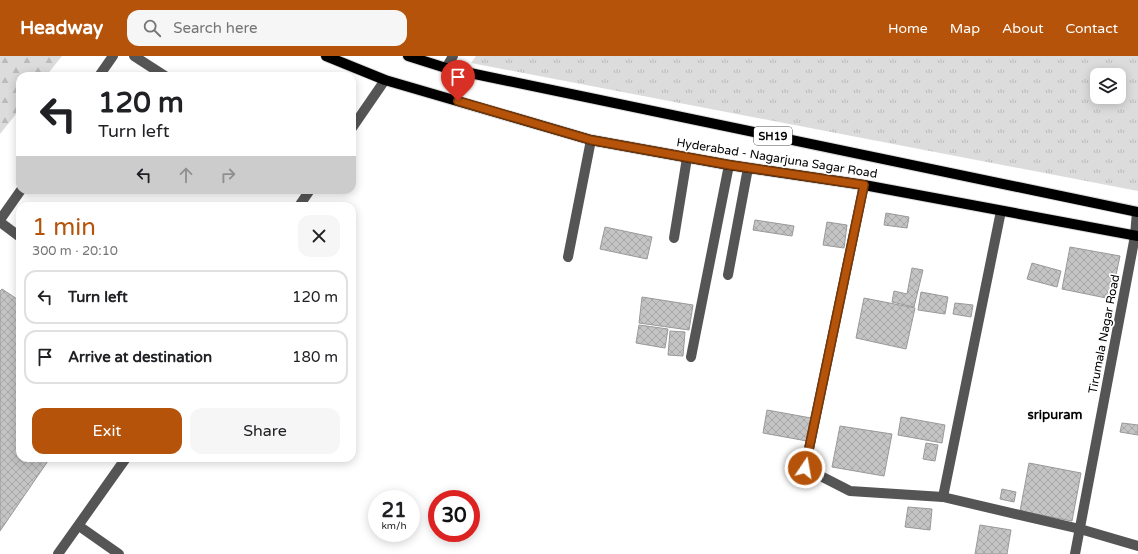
<!DOCTYPE html>
<html lang="en">
<head>
<meta charset="utf-8">
<style>
  body { margin:0; font-family:"Varela Round",sans-serif; background:#f6f6f6; color:#202124; height:100vh; display:flex; flex-direction:column; font-size:15px; white-space:nowrap }
  * { box-sizing:border-box; margin:0 }
  p { font-size:13px; color:#757577 }
  .icon { flex:none; width:22px; height:22px; fill:none; stroke:currentColor; stroke-width:2; stroke-linecap:round; stroke-linejoin:round }
  .map { position:relative; flex:1; overflow:hidden }
  .details { position:absolute; left:16px; top:146px; width:340px; height:260px; display:flex; flex-direction:column; background:#fff; border-radius:12px; box-shadow:0 2px 10px #0003 }
  .details>* { flex:none }
  .hud { position:absolute; left:16px; top:16px; width:340px; height:122px; border-radius:12px; box-shadow:0 2px 10px #0003; background:#fff; color:#202124; overflow:hidden }
  .controls { position:absolute; left:1090px; top:12px; display:grid; gap:8px }
  .controls a { display:grid; place-items:center; width:36px; height:36px; border-radius:8px; background:#fff; box-shadow:0 2px 10px #0003; font-size:20px }
  .speed { position:absolute; left:368px; top:434px; display:flex; gap:8px; font-size:20px; font-weight:700; text-align:center }
  .speed>* { display:grid; place-content:center; width:52px; height:52px; border-radius:50%; background:#fff; box-shadow:0 2px 10px #0003; line-height:1 }
  .speed small { font-size:10px; font-weight:400 }
  .speed .limit { border:6px solid #d22; background:#fff; color:#111 }
  .pin { position:absolute; display:grid; place-items:center; width:34px; height:34px; color:#fff; margin:-41px -17px; border-radius:50% 50% 50% 0; rotate:-45deg; box-shadow:0 0 4px #0007 }
  .pin .icon { rotate:45deg }
  .me { position:absolute; width:44px; margin:-22px; rotate:12deg; stroke-linejoin:round; filter:drop-shadow(0 0 3px #0008) }
  .turn { display:flex; align-items:center; gap:14px; height:84px; padding:0 16px; font-size:18px }
  .turn .icon { width:52px; height:52px; stroke-width:2.5 }
  .turn b { display:block; font-size:28px; line-height:34px }
  .lanes { display:flex; align-items:center; height:38px; padding:0 16px; background:#0003; justify-content:center; gap:20px; direction:ltr }
  .lanes .off { opacity:.35 }
  .round { display:grid; place-items:center; flex:none; width:42px; height:42px; border-radius:12px; background:#f6f6f6 }
  .headline { display:flex; align-items:center; justify-content:space-between; height:68px; padding:0 16px }
  h1 { font-size:24px; font-weight:600; line-height:30px; color:#b45309 }
  .button { display:flex; gap:8px; margin-top:auto; padding:8px 16px }
  .button a { flex:1; height:46px; border-radius:12px; background:#b45309; color:#fff; font-size:16px; font-weight:600; line-height:46px; text-align:center }
  .button a+a { background:#f6f6f6; color:#202124 }
  ul { padding:0; list-style:none }
  li { display:flex; align-items:center; gap:12px; height:54px; margin:0 8px 6px; padding:0 8px; border:2px solid #e0e0e0; border-radius:12px }
  li div { flex:1 }
  li b { display:block; font-size:15px }
  li em { font-style:normal }
  header { display:flex; align-items:center; gap:24px; box-sizing:border-box; height:56px; padding:0 20px; background:#b45309; color:#fff }
  header strong { font-size:19px }
  nav { display:flex; gap:22px; margin-inline-start:auto; font-size:14px }
  .search { width:280px; height:36px; background:#f6f6f6; display:flex; align-items:center; gap:10px; box-sizing:border-box; padding:0 14px; border-radius:12px; color:#757577; font-size:15px }
  .map>svg:first-child { display:block }
  .grass { fill:url(#grass-tufts); fill-rule:evenodd }
  .forest { fill:url(#forest-firs) }
  .building { fill:url(#building-cross-hatch); stroke:#999 }
  .lines { fill:none; stroke-linecap:round; stroke-linejoin:round }
  .major-casing { stroke:#dbdbdb; stroke-width:12 }
  .minor { stroke:#555; stroke-width:10 }
  .major { stroke:#000; stroke-width:10 }
  .route-casing { stroke:#753606; stroke-width:10 }
  .route { stroke:#b45309; stroke-width:7 }
  .labels { text-anchor:middle; dominant-baseline:central; stroke-width:3.5; stroke-linejoin:round; paint-order:stroke }
  .shield { fill:#fff; stroke:#4c4c4c; stroke-width:1 }
  .shield-label { font-size:11px; font-weight:bold; fill:#000 }
  .street-label { font-size:12px; fill:#000; stroke:#fff }
  .neighbourhood-label { font-size:13px; font-weight:bold; fill:#000; stroke:#fff }
</style>
</head>
<body>
<header>
<strong>Headway</strong>
<div class="search"><svg class="icon" aria-label="search" viewBox="0 0 24 24"><circle cx="10" cy="10" r="6"/><path d="M15 15l6 6"/></svg>Search here</div>
<nav><a>Home</a><a>Map</a><a>About</a><a>Contact</a></nav>
</header>
<div class="map">
<svg width="1138" height="498" viewBox="0 0 1138 498">
  <defs>
    <pattern id="grass-tufts" width="24" height="20" patternUnits="userSpaceOnUse"><rect width="24" height="20" fill="#dcdcdc"/><path d="M3 7l-1-3M5 7V3M7 7l1-3M15 17l-1-3M17 17v-4M19 17l1-3" fill="none" stroke="#bbb"/></pattern>
    <pattern id="forest-firs" width="22" height="20" patternUnits="userSpaceOnUse"><rect width="22" height="20" fill="#dcdcdc"/><path d="M5 1l3.5 6h-7zM16 11l3.5 6h-7z" fill="#bbb"/></pattern>
    <pattern id="building-cross-hatch" width="8" height="8" patternUnits="userSpaceOnUse"><rect width="8" height="8" fill="#c4c4c4"/><path d="M0 0l8 8M0 8l8-8" fill="none" stroke="#a7a7a7"/></pattern>
  </defs>
  <rect width="100%" height="100%" fill="#fff"/>
  <!-- grass -->
  <path class="grass" d="M 476,0 L 1138,0 L 1138,135 L 471,7 ZM 1097,19 L 1119,19 L 1119,41 L 1097,41 Z"/>
  <!-- forest -->
  <path class="forest" d="M 0,0 L 62,0 L 46,20 L 20,20 L 20,53 L 0,78 Z"/>
  <!-- building -->
  <g class="building">
    <path d="M 886,157 L 909,161 L 907,172 L 884,169 Z"/>
    <path d="M 755,164 L 794,170 L 792,180 L 753,174 Z"/>
    <path d="M 827,166 L 847,169 L 844,192 L 823,189 Z"/>
    <path d="M 605,171 L 652,181 L 647,203 L 600,193 Z"/>
    <path d="M 1070,191 L 1120,200 L 1111,243 L 1062,233 Z"/>
    <path d="M 1032,207 L 1061,215 L 1057,231 L 1027,223 Z"/>
    <path d="M 912,212 L 923,214 L 914,251 L 892,246 L 894,235 L 907,238 Z"/>
    <path d="M 2,233 L 20,245 L 20,402 L 50,402 L 0,475 L 0,235 Z"/>
    <path d="M 921,236 L 948,241 L 945,258 L 918,254 Z"/>
    <path d="M 642,241 L 693,249 L 689,274 L 639,267 Z"/>
    <path d="M 864,242 L 915,252 L 906,293 L 856,282 Z"/>
    <path d="M 955,247 L 973,249 L 971,261 L 953,258 Z"/>
    <path d="M 639,269 L 668,273 L 665,292 L 636,287 Z"/>
    <path d="M 670,275 L 685,276 L 683,300 L 668,299 Z"/>
    <path d="M 767,354 L 811,362 L 807,385 L 763,377 Z"/>
    <path d="M 901,361 L 945,369 L 942,387 L 898,379 Z"/>
    <path d="M 1122,367 L 1138,369 L 1138,379 L 1120,376 Z"/>
    <path d="M 840,370 L 892,378 L 884,420 L 832,411 Z"/>
    <path d="M 926,387 L 938,389 L 935,405 L 923,403 Z"/>
    <path d="M 1029,407 L 1081,417 L 1072,465 L 1020,455 Z"/>
    <path d="M 1002,433 L 1016,436 L 1014,446 L 1000,443 Z"/>
    <path d="M 908,451 L 932,453 L 930,474 L 905,471 Z"/>
    <path d="M 980,469 L 1011,474 L 1007,498 L 975,498 Z"/>
  </g>
  <g class="lines">
    <defs>
      <g id="major">
        <path d="M 326,0 L 385,24 L 591,84 L 729,109 L 864,129 L 1138,180"/>
        <path d="M 408,0 L 446,12 L 1138,156"/>
      </g>
    </defs>
    <!-- major casing -->
    <use href="#major" class="major-casing"/>
    <!-- minor -->
    <g class="minor">
      <path d="M 134,0 L 165,20"/>
      <path d="M 446,12 L 453,0"/>
      <path d="M 99,20 L 113,0"/>
      <path d="M 352,72 L 385,24"/>
      <path d="M 864,129 L 805,412 L 850,435 L 943,441 L 1080,473 L 1138,490"/>
      <path d="M 299,150 L 310,134"/>
      <path d="M 0,164 L 21,134"/>
      <path d="M 0,166 L 20,181"/>
      <path d="M 674,182 L 687,102"/>
      <path d="M 568,201 L 591,84"/>
      <path d="M 728,219 L 748,112"/>
      <path d="M 691,301 L 729,109"/>
      <path d="M 943,441 L 1001,155"/>
      <path d="M 79,470 L 119,498"/>
      <path d="M 58,498 L 126,402"/>
      <path d="M 1075,498 L 1135,180 L 1137,156"/>
    </g>
    <!-- major -->
    <use href="#major" class="major"/>
  </g>
  <g class="lines">
    <defs>
      <path id="route" d="M 458,45 L 591,84 L 730,109 L 864,129 L 805,412"/>
    </defs>
    <!-- route casing -->
    <use href="#route" class="route-casing"/>
    <!-- route -->
    <use href="#route" class="route"/>
  </g>
  <g class="labels">
    <!-- shield labels -->
    <rect class="shield" x="754" y="71" width="38" height="18" rx="3"/>
    <g class="shield-label">
      <text x="773" y="80">SH19</text>
    </g>
    <!-- street labels -->
    <g class="street-label">
      <text transform="translate(777 102) rotate(9)">Hyderabad - Nagarjuna Sagar Road</text>
      <text transform="translate(1104 278) rotate(-79)">Tirumala Nagar Road</text>
    </g>
    <!-- neighbourhood labels -->
    <g class="neighbourhood-label">
      <text x="1055" y="359">sripuram</text>
    </g>
  </g>
</svg>
<div class="controls">
<a><svg class="icon" aria-label="layers" viewBox="0 0 24 24"><path d="M12 4l9 5-9 5-9-5zM3 14l9 5 9-5"/></svg></a>
</div>
<div class="speed"><div>21<small>km/h</small></div><div class="limit">30</div></div>
<div class="pin" style="left:458px;top:45px;background:#d93025"><svg class="icon" aria-label="arrive" viewBox="0 0 24 24"><path d="M6 21V4h12l-3 4 3 4H6"/></svg></div>
<svg class="me" style="left:805px;top:412px" viewBox="-20 -20 40 40"><circle r="17" fill="#b45309" stroke="#fff" stroke-width="3"/><path d="M0-11L8 9 0 5-8 9z" fill="#fff"/></svg>
<div class="hud">
<div class="turn"><svg class="icon" aria-label="left" viewBox="0 0 24 24"><path d="M17 20v-9H6M10 6l-5 5 5 5"/></svg><div><b>120 m</b>Turn left</div></div>
<div class="lanes"><svg class="icon" aria-label="left" viewBox="0 0 24 24"><path d="M17 20v-9H6M10 6l-5 5 5 5"/></svg><svg class="icon off" aria-label="ahead" viewBox="0 0 24 24"><path d="M12 20V5M6 11l6-6 6 6"/></svg><svg class="icon off" aria-label="right" viewBox="0 0 24 24"><path d="M7 20v-9h11M14 6l5 5-5 5"/></svg></div>
</div>
<section class="details">
<div class="headline"><div><h1>1 min</h1><p>300 m · 20:10</p></div><a class="round"><svg class="icon" aria-label="close" viewBox="0 0 24 24"><path d="M6 6l12 12M18 6L6 18"/></svg></a></div>
<ul>
<li><svg class="icon" aria-label="left" viewBox="0 0 24 24"><path d="M17 20v-9H6M10 6l-5 5 5 5"/></svg><div><b>Turn left</b></div><em>120 m</em></li>
<li><svg class="icon" aria-label="arrive" viewBox="0 0 24 24"><path d="M6 21V4h12l-3 4 3 4H6"/></svg><div><b>Arrive at destination</b></div><em>180 m</em></li>
</ul>
<div class="button"><a>Exit</a><a>Share</a></div>
</section>
</div>
</body>
</html>
